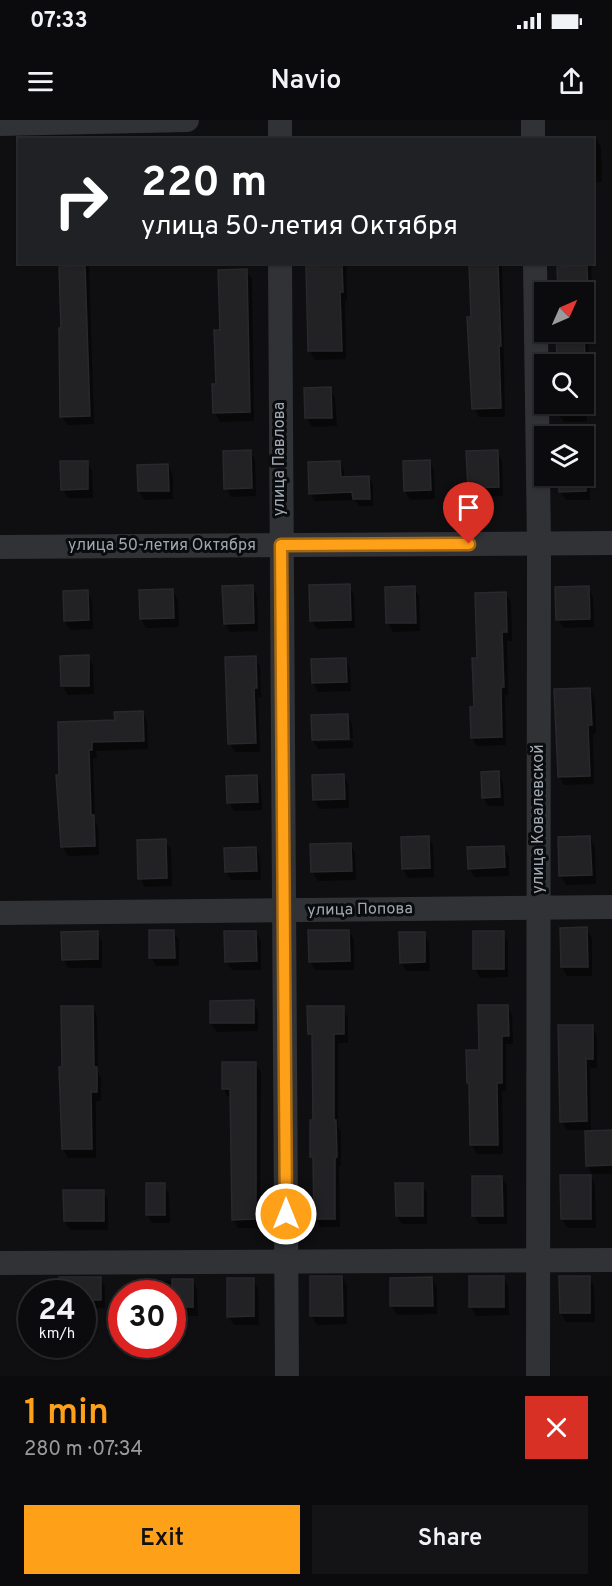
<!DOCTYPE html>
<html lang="en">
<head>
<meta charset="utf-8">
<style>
  body { margin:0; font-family:Overpass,sans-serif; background:#141416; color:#f1f3f6; height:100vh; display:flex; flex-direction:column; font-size:22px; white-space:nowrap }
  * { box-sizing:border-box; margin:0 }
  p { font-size:20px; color:#9a9b9d }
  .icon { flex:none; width:33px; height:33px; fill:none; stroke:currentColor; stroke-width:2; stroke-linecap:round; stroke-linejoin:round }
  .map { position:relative; height:1256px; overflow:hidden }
  .side { display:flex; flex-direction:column; background:#0b0b0d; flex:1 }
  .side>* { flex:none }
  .banner { position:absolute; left:18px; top:18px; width:576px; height:126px; border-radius:0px; box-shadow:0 2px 4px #0004,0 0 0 2px #2b2b2e; background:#202124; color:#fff; overflow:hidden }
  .needle { width:39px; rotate:45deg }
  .buttons { position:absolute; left:534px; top:162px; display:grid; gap:12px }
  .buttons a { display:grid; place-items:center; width:60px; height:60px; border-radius:0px; background:#0b0b0d; box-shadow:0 2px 4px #0004,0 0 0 2px #2b2b2e; font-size:30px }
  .speed { position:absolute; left:18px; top:1160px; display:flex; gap:12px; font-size:30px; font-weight:700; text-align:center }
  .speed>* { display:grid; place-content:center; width:78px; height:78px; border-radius:50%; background:#0b0b0d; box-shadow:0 2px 4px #0004,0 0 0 2px #2b2b2e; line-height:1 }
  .speed small { font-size:15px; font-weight:400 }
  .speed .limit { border:9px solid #d22; background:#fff; color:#111 }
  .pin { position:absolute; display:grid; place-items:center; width:51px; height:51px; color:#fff; margin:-62px -26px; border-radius:50% 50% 50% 0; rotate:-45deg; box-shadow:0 0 6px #0007 }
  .pin .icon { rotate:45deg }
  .me { position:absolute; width:66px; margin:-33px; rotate:0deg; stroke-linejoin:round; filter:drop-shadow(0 0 4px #0008) }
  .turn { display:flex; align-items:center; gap:21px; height:126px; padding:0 24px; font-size:27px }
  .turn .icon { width:78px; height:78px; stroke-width:2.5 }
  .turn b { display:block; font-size:42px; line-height:51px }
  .round { display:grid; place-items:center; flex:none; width:63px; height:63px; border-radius:0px; background:#141416 }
  .overview { display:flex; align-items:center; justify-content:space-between; height:102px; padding:0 24px }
  h1 { font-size:36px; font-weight:600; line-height:45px; color:#ffa019 }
  .button { display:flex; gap:12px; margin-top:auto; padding:12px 24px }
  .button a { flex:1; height:69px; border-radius:0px; background:#ffa019; color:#111; font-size:24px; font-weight:600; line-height:69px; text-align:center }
  .button a+a { background:#141416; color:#f1f3f6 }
  .status { display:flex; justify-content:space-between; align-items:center; height:42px; padding:0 30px; background:#0b0b0d; direction:ltr }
  .status svg { height:16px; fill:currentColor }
  header { display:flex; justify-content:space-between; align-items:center; height:78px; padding:0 24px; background:#0b0b0d; font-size:27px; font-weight:600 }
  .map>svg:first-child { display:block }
  .shadow { fill:#0007 }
  .building { fill:#222225; stroke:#29292d; stroke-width:1.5 }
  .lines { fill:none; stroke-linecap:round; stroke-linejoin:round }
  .minor { stroke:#303236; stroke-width:24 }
  .route-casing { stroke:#a66810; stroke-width:15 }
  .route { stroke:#ffa019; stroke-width:10 }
  .labels { text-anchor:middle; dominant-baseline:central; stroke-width:6; stroke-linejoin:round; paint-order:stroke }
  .street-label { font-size:16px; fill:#9fa7b3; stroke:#0a0b0c }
</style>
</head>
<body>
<div class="status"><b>07:33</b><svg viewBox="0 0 49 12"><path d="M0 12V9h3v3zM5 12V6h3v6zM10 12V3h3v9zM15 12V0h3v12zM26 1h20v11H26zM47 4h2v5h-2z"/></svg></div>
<header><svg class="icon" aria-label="menu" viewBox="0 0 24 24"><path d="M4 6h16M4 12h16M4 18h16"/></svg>Navio<svg class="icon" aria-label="share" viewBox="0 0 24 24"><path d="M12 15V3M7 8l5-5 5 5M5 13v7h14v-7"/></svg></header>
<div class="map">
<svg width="612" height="1256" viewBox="0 0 612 1256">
  <rect width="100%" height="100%" fill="#0f0f11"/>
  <!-- shadow -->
  <g class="shadow">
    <path d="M 498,18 L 499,20 L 471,20 L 471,19 Z"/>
    <path d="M 596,18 L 601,27 L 602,62 L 592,62 L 592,20 L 559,19 Z"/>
    <path d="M 61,142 L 89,142 L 94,304 L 67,305 L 62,296 L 63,209 Z"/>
    <path d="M 313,142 L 346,142 L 347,181 L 345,181 L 346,239 L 315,240 L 310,231 Z"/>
    <path d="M 474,142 L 502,142 L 505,297 L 479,297 L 474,288 L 472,198 Z"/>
    <path d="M 559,142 L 591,142 L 592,183 L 587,183 L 589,247 L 585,247 L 587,302 L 564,302 L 558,294 L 558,284 L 584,284 L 584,244 L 558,244 L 557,212 L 584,212 L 584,172 L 560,172 Z"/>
    <path d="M 246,151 L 252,159 L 254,301 L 220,302 L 215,293 L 214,266 L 218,266 Z"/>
    <path d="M 330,269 L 335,278 L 337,306 L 312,307 L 307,298 Z"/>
    <path d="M 584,327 L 589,336 L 590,380 L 566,380 L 560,371 L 560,356 L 584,356 Z"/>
    <path d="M 250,331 L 255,340 L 256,376 L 231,377 L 226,368 Z"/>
    <path d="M 497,332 L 502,341 L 503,376 L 474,377 L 469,368 L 468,333 Z"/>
    <path d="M 87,342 L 92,351 L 93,378 L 68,378 L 63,369 Z"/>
    <path d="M 339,342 L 344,350 L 344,358 L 368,357 L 373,365 L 373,386 L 359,386 L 355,380 L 315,381 L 310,373 Z"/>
    <path d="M 429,342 L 434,350 L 435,379 L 410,380 L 405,371 Z"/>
    <path d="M 138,346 L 168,346 L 173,355 L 173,379 L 144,380 L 139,371 Z"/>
    <path d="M 349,466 L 354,475 L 355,508 L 317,509 L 312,500 Z"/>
    <path d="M 252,467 L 257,476 L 258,511 L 230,512 L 225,503 Z"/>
    <path d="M 414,467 L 419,476 L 420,511 L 393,512 L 388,503 L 387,468 Z"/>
    <path d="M 588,468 L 593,477 L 594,507 L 563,508 L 558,499 Z"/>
    <path d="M 173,471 L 178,480 L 179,507 L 146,508 L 141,499 Z"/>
    <path d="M 87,472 L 92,481 L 93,509 L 70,510 L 65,501 Z"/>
    <path d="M 505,473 L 511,482 L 512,521 L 507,521 L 508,575 L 505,575 L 506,625 L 477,626 L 472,617 L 478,539 Z"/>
    <path d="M 88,537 L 93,546 L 94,574 L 68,575 L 63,566 Z"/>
    <path d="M 255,538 L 260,547 L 261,577 L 258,577 L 260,632 L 235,632 L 230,624 Z"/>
    <path d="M 345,539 L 350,548 L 351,571 L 318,572 L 313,563 Z"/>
    <path d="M 590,570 L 595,579 L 596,614 L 593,614 L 594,664 L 564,665 L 559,656 Z"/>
    <path d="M 142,592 L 147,601 L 148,629 L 96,631 L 97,638 L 93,638 L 95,701 L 98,706 L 99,735 L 68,736 L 63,727 L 59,603 L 116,602 Z"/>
    <path d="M 347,595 L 352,604 L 353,618 L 316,619 L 316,622 L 353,621 L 353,628 L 318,629 L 313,620 Z"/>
    <path d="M 498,653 L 503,662 L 504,686 L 488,686 L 483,677 Z"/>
    <path d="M 343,655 L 348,664 L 349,688 L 319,689 L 314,680 Z"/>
    <path d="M 256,657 L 261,666 L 262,690 L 234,691 L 229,682 Z"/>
    <path d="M 428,717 L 433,726 L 434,757 L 408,758 L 403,749 Z"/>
    <path d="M 590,718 L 595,727 L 596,764 L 566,765 L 561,756 L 559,719 Z"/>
    <path d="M 165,721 L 171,729 L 172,766 L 145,767 L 140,758 Z"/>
    <path d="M 350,724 L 355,733 L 356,760 L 318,761 L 313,752 Z"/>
    <path d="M 255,728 L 260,737 L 261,760 L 231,760 L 226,751 Z"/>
    <path d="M 503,728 L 509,737 L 509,756 L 475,757 L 469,748 Z"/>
    <path d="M 586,809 L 592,818 L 592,856 L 567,856 L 562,847 Z"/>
    <path d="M 349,811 L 354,820 L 354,850 L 315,850 L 310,841 Z"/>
    <path d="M 173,812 L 179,820 L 179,846 L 156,846 L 151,837 Z"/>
    <path d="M 503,812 L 508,821 L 508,857 L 480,858 L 475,849 Z"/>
    <path d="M 97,813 L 102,822 L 102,848 L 68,848 L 63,839 Z"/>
    <path d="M 256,813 L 261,821 L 261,850 L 232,850 L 226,841 Z"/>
    <path d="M 424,813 L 429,822 L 430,851 L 406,851 L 401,842 Z"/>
    <path d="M 253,882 L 258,891 L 258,911 L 217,912 L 211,903 Z"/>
    <path d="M 507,886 L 512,895 L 513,924 L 506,924 L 506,971 L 502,971 L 503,1034 L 477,1034 L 472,1025 L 471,967 L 468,962 L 480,932 Z"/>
    <path d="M 92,887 L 97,896 L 98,952 L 101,958 L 101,981 L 96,981 L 96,1038 L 68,1038 L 63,1029 L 63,949 Z"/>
    <path d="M 309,888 L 343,888 L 348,897 L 348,923 L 338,923 L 338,1007 L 341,1011 L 341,1046 L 339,1046 L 340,1107 L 320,1107 L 315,1098 L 314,1041 L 312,1037 L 315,1002 L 314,922 L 309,914 Z"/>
    <path d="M 592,907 L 597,916 L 597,948 L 590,948 L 591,1012 L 612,1012 L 612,1054 L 592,1054 L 587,1045 L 587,1010 L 567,1010 L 562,1001 Z"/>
    <path d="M 255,943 L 261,952 L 260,1108 L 238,1108 L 233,1099 L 232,977 L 228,977 L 223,968 Z"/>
    <path d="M 590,1056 L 595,1065 L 596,1108 L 568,1108 L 562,1099 Z"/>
    <path d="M 501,1057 L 507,1066 L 507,1104 L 479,1104 L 474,1095 Z"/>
    <path d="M 164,1065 L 169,1074 L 170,1103 L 152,1103 L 147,1094 Z"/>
    <path d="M 422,1065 L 427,1073 L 427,1104 L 402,1104 L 397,1096 Z"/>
    <path d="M 103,1071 L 108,1080 L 108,1110 L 70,1110 L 65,1101 L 65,1072 Z"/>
    <path d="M 342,1157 L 347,1166 L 347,1204 L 317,1205 L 312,1196 Z"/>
    <path d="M 503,1157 L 508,1166 L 509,1195 L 476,1196 L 471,1187 Z"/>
    <path d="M 100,1158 L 105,1167 L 105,1188 L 82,1189 L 82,1173 L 61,1173 Z"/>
    <path d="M 589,1158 L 594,1166 L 595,1202 L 566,1202 L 561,1193 Z"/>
    <path d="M 253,1159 L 258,1168 L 259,1205 L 234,1205 L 228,1196 Z"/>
    <path d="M 432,1159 L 437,1168 L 437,1194 L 397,1195 L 392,1186 Z"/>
    <path d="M 192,1160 L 197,1169 L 198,1196 L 172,1196 L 172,1173 L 158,1173 L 158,1161 Z"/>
  </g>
  <!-- building -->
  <g class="building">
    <path d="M 498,144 L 501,226 L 499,226 L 501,288 L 472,289 L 467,197 L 471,197 L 469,145 Z"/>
    <path d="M 342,145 L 343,172 L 340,172 L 342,231 L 308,231 L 306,146 Z"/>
    <path d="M 85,146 L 90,296 L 60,297 L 59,208 L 61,208 L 59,147 Z"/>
    <path d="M 587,146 L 588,172 L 558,172 L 557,147 Z"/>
    <path d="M 247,149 L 250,292 L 213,293 L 212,264 L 216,264 L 214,210 L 220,210 L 218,150 Z"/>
    <path d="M 556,212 L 584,212 L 585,239 L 557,239 Z"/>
    <path d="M 331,267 L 332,298 L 305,298 L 304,268 Z"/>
    <path d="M 251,330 L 252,368 L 224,369 L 223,331 Z"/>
    <path d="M 498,330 L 499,367 L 468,368 L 466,331 Z"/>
    <path d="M 430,340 L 431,370 L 404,371 L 403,341 Z"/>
    <path d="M 60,341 L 88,341 L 88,369 L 61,370 Z"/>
    <path d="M 340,341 L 341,357 L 369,356 L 370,379 L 353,379 L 352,372 L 309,374 L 308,342 Z"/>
    <path d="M 168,344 L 169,371 L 138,371 L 137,345 Z"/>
    <path d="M 558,356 L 586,356 L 586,371 L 559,372 Z"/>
    <path d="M 350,464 L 351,500 L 310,501 L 309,465 Z"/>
    <path d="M 253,465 L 254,503 L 224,504 L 222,466 Z"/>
    <path d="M 415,466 L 416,503 L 386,503 L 385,467 Z"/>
    <path d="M 589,466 L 590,499 L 556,500 L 555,467 Z"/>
    <path d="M 173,469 L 174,498 L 140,499 L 139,470 Z"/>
    <path d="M 88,470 L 89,500 L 64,501 L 63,471 Z"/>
    <path d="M 506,472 L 507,512 L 502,512 L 504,567 L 501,567 L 502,617 L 471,618 L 470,587 L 474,587 L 472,538 L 477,538 L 475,473 Z"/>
    <path d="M 89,535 L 89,566 L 61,566 L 60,536 Z"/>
    <path d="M 256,536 L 257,568 L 254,568 L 256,623 L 228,624 L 225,537 Z"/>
    <path d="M 346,538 L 347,562 L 312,563 L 311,539 Z"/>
    <path d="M 590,568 L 592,605 L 588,605 L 590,656 L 558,657 L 554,569 Z"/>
    <path d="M 143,591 L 144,621 L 92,622 L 92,630 L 89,630 L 91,695 L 94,695 L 95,726 L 61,727 L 56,655 L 59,655 L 58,602 L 115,600 L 114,592 Z"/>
    <path d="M 348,594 L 349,619 L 312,620 L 311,595 Z"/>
    <path d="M 499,651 L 500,677 L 482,678 L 481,652 Z"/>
    <path d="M 344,654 L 345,679 L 313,680 L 312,655 Z"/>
    <path d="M 257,655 L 258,682 L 227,683 L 226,656 Z"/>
    <path d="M 429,716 L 430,748 L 402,749 L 401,717 Z"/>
    <path d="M 590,716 L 592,755 L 559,756 L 558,717 Z"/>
    <path d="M 166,719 L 167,758 L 138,759 L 137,720 Z"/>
    <path d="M 351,723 L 352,751 L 311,752 L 310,724 Z"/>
    <path d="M 504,726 L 505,747 L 468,749 L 467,727 Z"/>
    <path d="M 256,727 L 257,751 L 225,752 L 224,728 Z"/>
    <path d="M 587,807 L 588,847 L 561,847 L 560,808 Z"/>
    <path d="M 149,810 L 174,810 L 175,838 L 149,838 Z"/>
    <path d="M 308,810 L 349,810 L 350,841 L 309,842 Z"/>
    <path d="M 98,811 L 98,839 L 62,840 L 61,812 Z"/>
    <path d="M 224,811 L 256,811 L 257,841 L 225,842 Z"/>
    <rect x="473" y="811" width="31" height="38"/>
    <path d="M 399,812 L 425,812 L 425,842 L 400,843 Z"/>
    <path d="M 254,880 L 254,903 L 210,903 L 210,881 Z"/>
    <path d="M 478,885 L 508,885 L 509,916 L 502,916 L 502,963 L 497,963 L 498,1025 L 470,1025 L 469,963 L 467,963 L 466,930 L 479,930 Z"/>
    <path d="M 61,886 L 93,886 L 94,947 L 97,947 L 97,972 L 91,972 L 92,1029 L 62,1029 L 59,947 L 62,947 Z"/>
    <path d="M 307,886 L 344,886 L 344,914 L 334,914 L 334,1000 L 336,1000 L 337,1037 L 335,1037 L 335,1099 L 314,1099 L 313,1037 L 310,1037 L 310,1000 L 313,1000 L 312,914 L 308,914 Z"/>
    <path d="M 558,905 L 593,905 L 593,939 L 586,939 L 587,1001 L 560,1002 Z"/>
    <path d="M 222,942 L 256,942 L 256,1099 L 232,1100 L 230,969 L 222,969 Z"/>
    <path d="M 612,1010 L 612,1045 L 586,1046 L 585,1011 Z"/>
    <path d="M 560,1055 L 591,1055 L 591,1099 L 561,1099 Z"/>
    <path d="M 472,1056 L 502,1056 L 503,1096 L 472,1096 Z"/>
    <rect x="146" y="1063" width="19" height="32"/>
    <path d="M 395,1063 L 423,1063 L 423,1096 L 396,1096 Z"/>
    <path d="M 63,1070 L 104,1070 L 104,1101 L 64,1101 Z"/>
    <path d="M 310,1156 L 342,1156 L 343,1196 L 310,1196 Z"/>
    <rect x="469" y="1156" width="35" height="31"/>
    <path d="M 559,1156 L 590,1156 L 590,1193 L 560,1193 Z"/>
    <path d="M 59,1157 L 101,1157 L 101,1180 L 82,1180 L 82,1173 L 60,1173 Z"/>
    <path d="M 432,1157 L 433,1186 L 390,1186 L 390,1158 Z"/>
    <path d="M 227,1158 L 254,1158 L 254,1196 L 227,1197 Z"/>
    <rect x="172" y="1159" width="21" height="28"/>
  </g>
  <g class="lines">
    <!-- minor -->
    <g class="minor">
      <path d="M 280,0 L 280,20"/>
      <path d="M 533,0 L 533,20"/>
      <path d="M 0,4 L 187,0"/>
      <path d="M 280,142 L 287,1256"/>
      <path d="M 535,142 L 539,423 L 538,1256"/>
      <path d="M 0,427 L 612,423"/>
      <path d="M 0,793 L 612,787"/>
      <path d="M 0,1143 L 612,1140"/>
    </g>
  </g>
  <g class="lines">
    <defs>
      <path id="route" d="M 286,1094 L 281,425 L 469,424"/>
    </defs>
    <!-- route casing -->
    <use href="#route" class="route-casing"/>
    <!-- route -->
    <use href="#route" class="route"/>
  </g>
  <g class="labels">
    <!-- street labels -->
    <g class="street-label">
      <text transform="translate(280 339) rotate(-90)">улица Павлова</text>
      <text x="162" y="426">улица 50-летия Октября</text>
      <text transform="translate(539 699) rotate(-90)">улица Ковалевской</text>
      <text transform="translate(360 790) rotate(-1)">улица Попова</text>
    </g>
  </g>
</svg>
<div class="buttons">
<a><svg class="needle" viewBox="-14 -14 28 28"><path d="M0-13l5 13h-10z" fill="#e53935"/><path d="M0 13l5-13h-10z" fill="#9a9b9d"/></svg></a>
<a><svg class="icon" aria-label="search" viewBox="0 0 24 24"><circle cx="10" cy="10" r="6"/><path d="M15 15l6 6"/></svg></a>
<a><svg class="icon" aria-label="layers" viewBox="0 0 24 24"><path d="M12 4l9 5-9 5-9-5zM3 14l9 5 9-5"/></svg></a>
</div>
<div class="speed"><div>24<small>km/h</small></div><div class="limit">30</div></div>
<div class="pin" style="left:469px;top:424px;background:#d93025"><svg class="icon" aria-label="arrive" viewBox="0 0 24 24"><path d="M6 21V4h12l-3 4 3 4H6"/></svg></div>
<svg class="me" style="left:286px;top:1094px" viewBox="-20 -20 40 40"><circle r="17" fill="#ffa019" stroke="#fff" stroke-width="3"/><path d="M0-11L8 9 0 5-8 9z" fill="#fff"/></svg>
<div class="banner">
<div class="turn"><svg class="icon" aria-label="right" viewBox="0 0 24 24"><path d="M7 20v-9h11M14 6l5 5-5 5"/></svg><div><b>220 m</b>улица 50-летия Октября</div></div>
</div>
</div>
<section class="side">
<div class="overview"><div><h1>1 min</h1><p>280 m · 07:34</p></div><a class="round" style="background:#d93025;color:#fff"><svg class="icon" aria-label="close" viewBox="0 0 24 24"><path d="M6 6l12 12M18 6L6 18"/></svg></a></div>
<div class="button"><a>Exit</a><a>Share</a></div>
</section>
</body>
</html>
